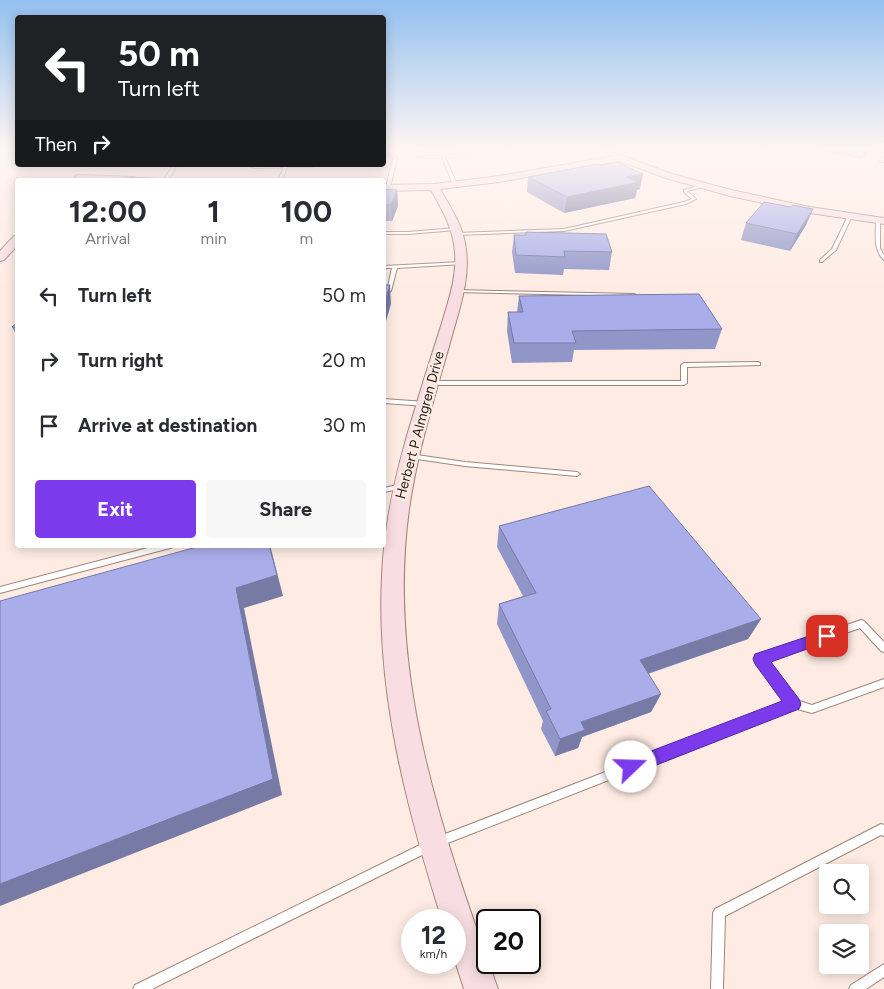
<!DOCTYPE html>
<html lang="en">
<head>
<meta charset="utf-8">
<style>
  body { margin:0; font-family:Figtree,sans-serif; background:#f7f7f7; color:#2b2b33; height:100vh; display:flex; flex-direction:column; font-size:19px; white-space:nowrap }
  * { box-sizing:border-box; margin:0 }
  p { font-size:16px; color:#7c7c81 }
  .icon { flex:none; width:28px; height:28px; fill:none; stroke:currentColor; stroke-width:2; stroke-linecap:round; stroke-linejoin:round }
  .map { position:relative; flex:1; overflow:hidden }
  .panel { position:absolute; left:15px; top:178px; width:371px; height:370px; display:flex; flex-direction:column; background:#fff; border-radius:5px; box-shadow:0 2px 12px #0003 }
  .panel>* { flex:none }
  .hud { position:absolute; left:15px; top:15px; width:371px; height:152px; border-radius:5px; box-shadow:0 2px 12px #0003; background:#202124; color:#fff; overflow:hidden }
  .buttons { position:absolute; left:819px; top:864px; display:grid; gap:10px }
  .buttons a { display:grid; place-items:center; width:50px; height:50px; border-radius:5px; background:#fff; box-shadow:0 2px 12px #0003; font-size:25px }
  .speed { position:absolute; left:401px; top:909px; display:flex; gap:10px; font-size:25px; font-weight:700; text-align:center }
  .speed>* { display:grid; place-content:center; width:65px; height:65px; border-radius:50%; background:#fff; box-shadow:0 2px 12px #0003; line-height:1 }
  .speed small { font-size:12px; font-weight:400 }
  .speed .limit { border:2px solid #111; border-radius:8px; background:#fff; color:#111 }
  .pin { position:absolute; display:grid; place-items:center; width:42px; height:42px; color:#fff; margin:-21px; border-radius:10px; box-shadow:0 2px 8px #0006 }
  .me { position:absolute; width:55px; margin:-28px; rotate:69deg; stroke-linejoin:round; filter:drop-shadow(0 0 4px #0008) }
  .turn { display:flex; align-items:center; gap:18px; height:105px; padding:0 20px; font-size:22px }
  .turn .icon { width:65px; height:65px; stroke-width:2.5 }
  .turn b { display:block; font-size:35px; line-height:42px }
  .then { display:flex; align-items:center; height:48px; padding:0 20px; background:#0003; gap:10px; font-size:19px }
  .eta { display:flex; justify-content:space-evenly; align-items:center; height:85px; text-align:center }
  .eta b { font-size:30px; font-weight:700; line-height:35px }
  .button { display:flex; gap:10px; margin-top:auto; padding:10px 20px }
  .button a { flex:1; height:58px; border-radius:5px; background:#7c3aed; color:#fff; font-size:20px; font-weight:700; line-height:58px; text-align:center }
  .button a+a { background:#f7f7f7; color:#2b2b33 }
  ul { padding:0; list-style:none }
  li { display:flex; align-items:center; gap:15px; height:65px; padding:0 20px }
  li div { flex:1 }
  li b { display:block; font-size:19px }
  li em { font-style:normal }
  .map>svg:first-child { display:block }
  .lines { fill:none; stroke-linecap:round; stroke-linejoin:round }
  .lane-casing { stroke:#a08579; stroke-width:2 }
  .street-casing { stroke:#a08579; stroke-width:2 }
  .secondary-casing { stroke:#a08579; stroke-width:2 }
  .lane { fill:#fff; fill-rule:evenodd }
  .street { fill:#fff; fill-rule:evenodd }
  .secondary { fill:#f8dee2; fill-rule:evenodd }
  .wall { fill:#9196c9 }
  .shaded-wall { fill:#767aa4 }
  .building { fill:#a9aeea; stroke:#767aa4 }
  .route { fill:#7c3aed; stroke:#51269a }
  .labels { text-anchor:middle; dominant-baseline:central; stroke-width:5; stroke-linejoin:round; paint-order:stroke }
  .street-label { font-size:14px; fill:#281e19; stroke:#feece4 }
</style>
</head>
<body>
<div class="map">
<svg width="884" height="989" viewBox="0 0 884 989">
  <rect width="100%" height="100%" fill="#feece4"/>
  <g class="lines">
    <defs>
      <g id="lane">
        <path d="M 384,152 L 392,152 L 397,158 L 390,188 L 388,189 L 386,188 L 393,158 L 390,154 L 384,154 Z"/>
        <path d="M 469,154 L 470,156 L 445,157 L 457,185 L 455,186 L 453,185 L 442,157 L 420,158 L 418,157 Z"/>
        <path d="M 883,157 L 884,157 L 884,162 L 880,162 Z"/>
        <path d="M 173,165 L 177,165 L 168,180 L 164,180 Z"/>
        <path d="M 311,165 L 312,167 L 287,167 L 282,180 L 278,180 L 284,167 L 254,168 L 252,167 L 254,166 Z"/>
        <path d="M 702,185 L 703,187 L 687,191 L 696,199 L 686,204 L 564,231 L 457,235 L 455,234 L 457,233 L 564,229 L 684,202 L 692,199 L 684,192 L 684,190 Z"/>
        <path d="M 850,215 L 852,216 L 836,250 L 822,262 L 820,262 L 820,260 L 832,249 L 848,216 Z"/>
        <path d="M 878,219 L 880,220 L 880,248 L 884,255 L 884,260 C 873,250 876,234 876,220 Z"/>
        <path d="M 455,228 L 457,229 L 456,230 L 408,234 L 384,234 L 384,232 L 408,232 Z"/>
        <path d="M 461,262 L 463,262 L 463,264 L 397,268 L 391,291 L 389,292 L 387,291 L 392,268 L 384,268 L 384,266 Z"/>
        <path d="M 455,290 L 634,294 L 636,295 L 634,296 L 457,292 L 455,291 Z"/>
        <path d="M 758,362 L 760,363 L 760,365 L 687,367 L 687,383 L 684,385 L 431,385 L 428,383 L 431,381 L 681,381 L 681,365 L 684,363 Z"/>
        <path d="M 384,399 L 425,402 L 428,404 L 425,406 L 384,403 Z"/>
        <path d="M 408,454 L 410,454 L 465,462 L 577,472 L 580,474 L 577,476 L 465,466 L 410,458 L 408,458 L 407,456 Z"/>
        <path d="M 402,484 L 405,486 L 404,488 L 384,492 L 384,488 Z"/>
        <path d="M 159,545 L 174,545 L 173,547 L 170,548 L 0,593 L 0,587 Z"/>
        <path d="M 861,620 L 864,621 L 884,642 L 884,652 L 881,651 L 860,628 L 766,661 L 796,700 L 812,705 L 884,679 L 884,687 L 812,713 L 793,708 L 440,846 L 436,845 L 435,841 L 436,837 L 440,836 L 786,702 L 757,662 L 756,659 L 757,656 Z"/>
        <path d="M 881,824 L 884,825 L 884,836 L 881,835 L 725,916 L 723,989 L 711,989 L 713,913 L 715,909 Z"/>
        <path d="M 428,841 L 432,842 L 433,846 L 432,850 L 152,989 L 133,989 L 135,985 Z"/>
        <path d="M 884,964 L 884,977 L 866,989 L 849,989 L 851,985 Z"/>
      </g>
      <path id="street" d="M 601,150 L 609,150 L 623,158 L 618,159 Z"/>
      <g id="secondary">
        <path d="M 620,155 L 672,174 L 731,190 L 810,207 L 884,218 L 884,224 L 810,213 L 730,196 L 666,178 L 619,161 L 499,182 L 440,189 C 451,208 464,227 466,250 C 470,280 459,310 451,339 C 438,386 423,432 414,480 C 379,655 440,828 498,989 L 464,989 L 455,961 L 455,920 L 442,920 C 407,809 376,693 382,576 C 384,519 398,463 415,409 C 423,382 432,354 441,326 C 448,302 457,278 455,253 C 454,230 442,209 431,190 L 384,191 L 384,185 L 434,184 L 499,176 Z"/>
        <path d="M 78,175 L 134,177 L 139,180 L 75,180 L 75,176 Z"/>
        <path d="M 18,235 L 18,245 L 4,260 L 0,261 L 0,251 L 14,236 Z"/>
      </g>
    </defs>
    <!-- lane casing -->
    <use href="#lane" class="lane-casing"/>
    <!-- street casing -->
    <use href="#street" class="street-casing"/>
    <!-- secondary casing -->
    <use href="#secondary" class="secondary-casing"/>
    <!-- lane -->
    <use href="#lane" class="lane"/>
    <!-- street -->
    <use href="#street" class="street"/>
    <!-- secondary -->
    <use href="#secondary" class="secondary"/>
  </g>
  <!-- wall -->
  <g class="wall">
    <path d="M 414,150 L 469,150 L 415,152 Z"/>
    <path d="M 815,150 L 871,150 L 861,159 Z"/>
    <path d="M 528,177 L 640,189 L 637,190 L 635,198 L 564,213 L 527,192 Z"/>
    <path d="M 384,189 L 397,190 L 398,206 L 392,221 L 384,221 Z"/>
    <path d="M 791,207 L 813,209 L 806,225 L 790,251 L 741,240 L 746,223 Z"/>
    <path d="M 526,232 L 612,252 L 609,270 L 564,269 L 563,275 L 515,273 L 512,252 L 514,235 L 525,235 Z"/>
    <path d="M 519,296 L 722,329 L 715,349 L 574,350 L 572,362 L 512,363 L 507,331 L 508,312 L 517,312 Z"/>
    <path d="M 18,322 L 18,338 L 12,327 Z"/>
    <path d="M 499,526 L 761,619 L 748,639 L 648,674 L 661,694 L 651,712 L 582,737 L 578,748 L 555,756 L 541,729 L 543,721 L 497,624 L 499,604 L 523,596 L 497,547 Z"/>
  </g>
  <!-- shaded-wall -->
  <g class="shaded-wall">
    <path d="M 864,150 L 871,150 L 861,159 Z"/>
    <path d="M 643,174 L 640,189 L 637,190 L 635,198 L 564,213 L 567,197 L 627,177 Z"/>
    <path d="M 397,190 L 398,206 L 392,221 L 391,205 Z"/>
    <path d="M 813,209 L 806,225 L 790,251 L 797,234 Z"/>
    <path d="M 390,285 L 391,304 L 384,328 L 384,304 Z"/>
    <path d="M 269,545 L 270,545 L 283,596 L 244,608 L 282,795 L 0,906 L 0,884 Z"/>
    <path d="M 761,619 L 748,639 L 631,679 L 640,660 Z"/>
    <path d="M 661,694 L 651,712 L 582,737 L 578,748 L 555,756 L 560,739 L 581,722 Z"/>
  </g>
  <!-- building -->
  <g class="building">
    <path d="M 617,162 L 643,174 L 627,177 L 639,182 L 567,197 L 528,177 L 597,164 L 601,165 Z"/>
    <path d="M 128,177 L 196,180 L 123,180 Z"/>
    <path d="M 384,189 L 397,190 L 391,205 L 384,205 Z"/>
    <path d="M 764,202 L 791,207 L 793,205 L 813,209 L 797,234 L 746,223 Z"/>
    <path d="M 526,232 L 606,234 L 612,252 L 564,251 L 565,257 L 516,255 L 514,235 L 526,235 Z"/>
    <path d="M 384,285 L 390,285 L 384,304 Z"/>
    <path d="M 699,294 L 722,329 L 572,331 L 576,343 L 514,343 L 508,312 L 523,312 L 519,296 Z"/>
    <path d="M 18,322 L 18,328 L 12,327 Z"/>
    <path d="M 649,486 L 761,619 L 640,660 L 661,694 L 581,722 L 585,730 L 560,739 L 546,711 L 551,709 L 499,604 L 536,593 L 499,526 Z"/>
    <path d="M 204,545 L 269,545 L 277,575 L 236,588 L 273,779 L 0,884 L 0,601 Z"/>
  </g>
  <!-- sky -->
  <linearGradient id="sky" x2="0" y2="1"><stop stop-color="#93c0f0"/><stop offset="0.52" stop-color="#fff6f3"/><stop offset="1" stop-color="#fff6f3" stop-opacity="0"/></linearGradient>
  <rect width="884" height="289" fill="url(#sky)"/>
  <!-- route -->
  <path class="route" d="M 827,630 L 832,631 L 834,636 L 832,640 L 771,662 L 799,699 L 801,704 L 799,709 L 631,775 L 625,773 L 623,767 L 625,761 L 782,701 L 755,664 L 753,659 L 755,654 Z"/>
  <g class="labels">
    <!-- street labels -->
    <g class="street-label">
      <text transform="translate(420 425) rotate(-75)">Herbert P Almgren Drive</text>
    </g>
  </g>
</svg>
<div class="buttons">
<a><svg class="icon" aria-label="search" viewBox="0 0 24 24"><circle cx="10" cy="10" r="6"/><path d="M15 15l6 6"/></svg></a>
<a><svg class="icon" aria-label="layers" viewBox="0 0 24 24"><path d="M12 4l9 5-9 5-9-5zM3 14l9 5 9-5"/></svg></a>
</div>
<div class="speed"><div>12<small>km/h</small></div><div class="limit">20</div></div>
<div class="pin" style="left:827px;top:636px;background:#d93025"><svg class="icon" aria-label="arrive" viewBox="0 0 24 24"><path d="M6 21V4h12l-3 4 3 4H6"/></svg></div>
<svg class="me" style="left:631px;top:767px" viewBox="-20 -20 40 40"><circle r="19" fill="#fff"/><path d="M0-13L10 11 0 6-10 11z" fill="#7c3aed"/></svg>
<div class="hud">
<div class="turn"><svg class="icon" aria-label="left" viewBox="0 0 24 24"><path d="M17 20v-9H6M10 6l-5 5 5 5"/></svg><div><b>50 m</b>Turn left</div></div>
<div class="then">Then<svg class="icon" aria-label="right" viewBox="0 0 24 24"><path d="M7 20v-9h11M14 6l5 5-5 5"/></svg></div>
</div>
<section class="panel">
<div class="eta">
<div><b>12:00</b><p>Arrival</p></div>
<div><b>1</b><p>min</p></div>
<div><b>100</b><p>m</p></div>
</div>
<ul>
<li><svg class="icon" aria-label="left" viewBox="0 0 24 24"><path d="M17 20v-9H6M10 6l-5 5 5 5"/></svg><div><b>Turn left</b></div><em>50 m</em></li>
<li><svg class="icon" aria-label="right" viewBox="0 0 24 24"><path d="M7 20v-9h11M14 6l5 5-5 5"/></svg><div><b>Turn right</b></div><em>20 m</em></li>
<li><svg class="icon" aria-label="arrive" viewBox="0 0 24 24"><path d="M6 21V4h12l-3 4 3 4H6"/></svg><div><b>Arrive at destination</b></div><em>30 m</em></li>
</ul>
<div class="button"><a>Exit</a><a>Share</a></div>
</section>
</div>
</body>
</html>
